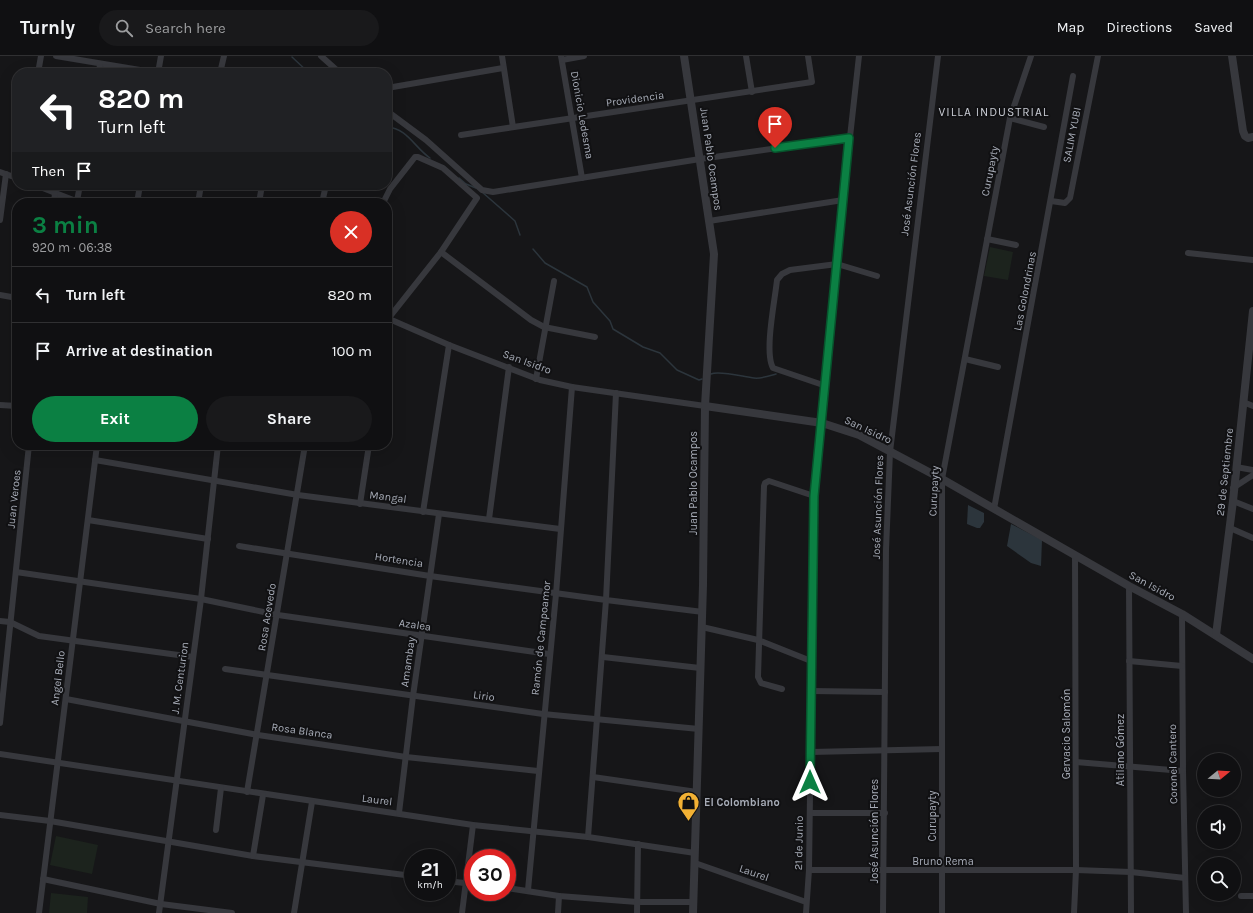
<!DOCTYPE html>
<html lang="en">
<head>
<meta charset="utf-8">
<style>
  body { margin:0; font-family:Karla,sans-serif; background:#19191b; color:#f1f3f6; height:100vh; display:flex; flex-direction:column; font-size:15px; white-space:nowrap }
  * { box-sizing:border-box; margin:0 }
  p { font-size:13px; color:#9c9d9f }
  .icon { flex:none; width:22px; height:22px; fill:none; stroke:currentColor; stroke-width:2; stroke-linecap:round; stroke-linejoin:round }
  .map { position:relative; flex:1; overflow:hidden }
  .panel { position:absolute; left:12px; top:142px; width:380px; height:252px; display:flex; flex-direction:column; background:#101012; border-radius:16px; box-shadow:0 4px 16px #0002,0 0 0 1px #303032 }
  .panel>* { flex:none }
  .hud { position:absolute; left:12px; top:12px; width:380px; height:122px; border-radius:16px; box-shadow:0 4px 16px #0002,0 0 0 1px #303032; background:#202124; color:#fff; overflow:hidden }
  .needle { width:26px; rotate:72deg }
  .fabs { position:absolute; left:1197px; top:697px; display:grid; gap:8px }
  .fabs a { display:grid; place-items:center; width:44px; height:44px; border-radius:50%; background:#101012; box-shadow:0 4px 16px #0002,0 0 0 1px #303032; font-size:20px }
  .speed { position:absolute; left:404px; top:793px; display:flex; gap:8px; font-size:20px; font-weight:700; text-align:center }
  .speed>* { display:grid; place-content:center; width:52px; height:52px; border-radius:50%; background:#101012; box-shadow:0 4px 16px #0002,0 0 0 1px #303032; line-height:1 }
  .speed small { font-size:10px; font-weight:400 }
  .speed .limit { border:6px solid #d22; background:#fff; color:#111 }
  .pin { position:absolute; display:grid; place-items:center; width:34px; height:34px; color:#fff; margin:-41px -17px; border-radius:50% 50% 50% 0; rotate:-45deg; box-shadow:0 0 4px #0007 }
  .pin .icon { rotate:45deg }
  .me { position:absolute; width:44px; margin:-22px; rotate:0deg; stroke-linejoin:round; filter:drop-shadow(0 0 3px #0008) }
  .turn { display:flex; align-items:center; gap:14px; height:84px; padding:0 20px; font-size:18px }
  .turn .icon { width:52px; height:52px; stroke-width:2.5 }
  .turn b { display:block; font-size:28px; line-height:34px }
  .then { display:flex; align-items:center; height:38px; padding:0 20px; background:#0003; gap:8px; font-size:15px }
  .round { display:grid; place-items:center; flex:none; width:42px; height:42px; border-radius:21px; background:#19191b }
  .headline { display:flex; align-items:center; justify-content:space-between; height:68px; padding:0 20px }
  h1 { font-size:24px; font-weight:700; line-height:30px; color:#0b8043 }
  .button { display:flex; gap:8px; margin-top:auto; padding:8px 20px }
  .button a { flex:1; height:46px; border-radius:24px; background:#0b8043; color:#fff; font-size:16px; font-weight:700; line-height:46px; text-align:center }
  .button a+a { background:#19191b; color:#f1f3f6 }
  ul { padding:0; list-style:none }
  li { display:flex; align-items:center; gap:12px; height:56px; padding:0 20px; border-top:1px solid #303032 }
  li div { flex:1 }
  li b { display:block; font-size:15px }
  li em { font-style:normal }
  header { display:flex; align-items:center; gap:24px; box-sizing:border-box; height:56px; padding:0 20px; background:#101012; border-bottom:1px solid #303032 }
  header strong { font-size:19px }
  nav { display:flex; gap:22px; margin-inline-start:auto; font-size:14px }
  .search { width:280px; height:36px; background:#19191b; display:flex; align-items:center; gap:10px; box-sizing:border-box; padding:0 14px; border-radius:22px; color:#9c9d9f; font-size:15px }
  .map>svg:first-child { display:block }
  .green { fill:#1c231d }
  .water { fill:#2c353c }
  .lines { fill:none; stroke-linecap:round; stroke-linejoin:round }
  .stream { stroke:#2c353c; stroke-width:1.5 }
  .minor { stroke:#37383d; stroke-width:6 }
  .tertiary { stroke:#37383d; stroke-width:8 }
  .route-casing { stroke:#07532c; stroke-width:10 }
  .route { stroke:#0b8043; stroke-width:7 }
  .labels { text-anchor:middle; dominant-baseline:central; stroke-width:4; stroke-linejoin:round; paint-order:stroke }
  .street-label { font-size:11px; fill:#a8adb8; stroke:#111113 }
  .poi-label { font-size:11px; font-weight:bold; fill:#a8adb8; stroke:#111113; text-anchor:start }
  .neighbourhood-label { font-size:12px; letter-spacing:1px; fill:#c9ccd4; stroke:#111113 }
</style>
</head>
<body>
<header>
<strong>Turnly</strong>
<div class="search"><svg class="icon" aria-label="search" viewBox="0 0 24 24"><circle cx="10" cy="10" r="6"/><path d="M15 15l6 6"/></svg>Search here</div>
<nav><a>Map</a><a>Directions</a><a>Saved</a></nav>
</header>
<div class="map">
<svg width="1253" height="857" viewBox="0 0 1253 857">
  <rect width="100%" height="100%" fill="#161618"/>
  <!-- green -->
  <g class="green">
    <path d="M 990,191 L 1013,196 L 1008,224 L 984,220 Z"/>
    <path d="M 56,780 L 98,789 L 92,818 L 50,809 Z"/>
    <path d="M 51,837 L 88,841 L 87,857 L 49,857 Z"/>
  </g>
  <!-- water -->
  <g class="water">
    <path d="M 968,449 L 984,457 L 984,466 L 980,472 L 977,472 L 967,468 Z"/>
    <path d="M 1011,468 L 1042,484 L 1041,510 L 1031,507 L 1007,490 Z"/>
  </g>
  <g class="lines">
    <!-- stream -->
    <g class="stream">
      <path d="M 292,1 L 309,17"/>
      <path d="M 387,71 C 407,72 415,92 430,102"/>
      <path d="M 459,122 L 466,128 L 476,132"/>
      <path d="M 482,136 L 515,165 L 520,179"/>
      <path d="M 533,193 L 545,207 L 587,231 L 593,246 L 610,265 L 613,273 L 643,291 L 660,297 L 677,314 L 699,324 L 702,323"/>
      <path d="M 711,318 C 719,314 744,321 754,322 C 761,323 769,320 776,318"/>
    </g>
    <!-- minor -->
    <g class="minor">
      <path d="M 56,0 L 158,17"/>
      <path d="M 321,0 L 340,17"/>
      <path d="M 502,0 L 513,71"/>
      <path d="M 561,0 L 582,122"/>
      <path d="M 746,0 L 752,36"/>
      <path d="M 562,4 L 584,0"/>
      <path d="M 38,17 L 41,0"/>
      <path d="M 99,17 L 100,8"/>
      <path d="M 158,17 L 161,0"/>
      <path d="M 220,17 L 224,0"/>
      <path d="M 387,32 L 503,12"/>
      <path d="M 387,55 L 426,84 L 482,134 L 493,136 L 700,103 L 849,82"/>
      <path d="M 1010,62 L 1044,71"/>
      <path d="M 461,79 L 812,26 L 808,0"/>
      <path d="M 0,116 L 17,122"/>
      <path d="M 35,129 L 81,147"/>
      <path d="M 77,145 L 80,129"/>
      <path d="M 1051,145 L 1065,147 L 1070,142 L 1098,0"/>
      <path d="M 54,147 L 55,137"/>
      <path d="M 137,147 L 140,129"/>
      <path d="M 198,147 L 201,129"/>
      <path d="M 259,147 L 262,129"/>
      <path d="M 322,147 L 326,129"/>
      <path d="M 383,147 L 390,133 L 415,101 L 418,101 L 443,112 L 477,142 L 441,196 L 388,263 L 387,270"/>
      <path d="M 0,164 L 6,118"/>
      <path d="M 709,165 L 843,144"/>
      <path d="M 987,183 L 1016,189"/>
      <path d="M 441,196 L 531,264 L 544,271 L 595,281"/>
      <path d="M 1188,197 L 1253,204"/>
      <path d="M 0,239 L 17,242"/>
      <path d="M 387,262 L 449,289 L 540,324 L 572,331 L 705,350"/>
      <path d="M 965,303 L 998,311"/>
      <path d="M 536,323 L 554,225"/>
      <path d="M 826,330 L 773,312 C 764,296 775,244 777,224 L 782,218 L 790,214 L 837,208 L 877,220"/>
      <path d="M 616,337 L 606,544 L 703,556"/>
      <path d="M 1243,346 L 1253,350"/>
      <path d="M 0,349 L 17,350"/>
      <path d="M 95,404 L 298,439 L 560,473"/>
      <path d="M 1236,411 L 1253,414"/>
      <path d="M 1233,432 L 1253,419"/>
      <path d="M 1233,445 L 1253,453"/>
      <path d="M 360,448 L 369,389"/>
      <path d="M 994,453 L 1073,20"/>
      <path d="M 423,456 L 449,289"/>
      <path d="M 489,463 L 509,311"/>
      <path d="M 88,464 L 208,483"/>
      <path d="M 1230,472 L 1253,482"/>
      <path d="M 239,490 L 430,520 L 606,544 L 588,781"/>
      <path d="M 16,516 L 201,543 L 278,559 L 549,598"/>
      <path d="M 1129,530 L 1131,857"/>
      <path d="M 1182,558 L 1183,715 L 1186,857"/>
      <path d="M 0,565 L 10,566 L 39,580 L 193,601"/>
      <path d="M 702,571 L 758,584 L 811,605"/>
      <path d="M 603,601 L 700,612"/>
      <path d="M 1129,605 L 1182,610"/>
      <path d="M 225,613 L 543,658 L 699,673"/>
      <path d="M 782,633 L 761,627 L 758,621 L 764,430 L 765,427 L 769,425 L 814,440"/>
      <path d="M 811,635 L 885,636"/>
      <path d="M 66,643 L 258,679 L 406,701 L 538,715"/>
      <path d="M 0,667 L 29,389"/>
      <path d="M 811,696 L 942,693"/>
      <path d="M 0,698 L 473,769 L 588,781 L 695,797"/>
      <path d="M 1076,706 L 1183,715"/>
      <path d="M 593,721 L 697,736"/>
      <path d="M 247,736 L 305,389"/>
      <path d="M 399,757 L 413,640 L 439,458"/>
      <path d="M 810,757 L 885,757"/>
      <path d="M 0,759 L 50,765 L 253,800 L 413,820"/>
      <path d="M 216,774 L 221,732"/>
      <path d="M 253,800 L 263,739"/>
      <path d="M 695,807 L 806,846"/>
      <path d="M 809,814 L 1076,814 L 1131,816 L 1185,822"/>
      <path d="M 43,823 L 161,848 L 232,857"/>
      <path d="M 447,825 L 473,828"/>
      <path d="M 507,832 L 559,840 L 637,846 L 694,846"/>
      <path d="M 528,834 L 556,538 L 572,331"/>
      <path d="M 1241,840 L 1253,840"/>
      <path d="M 39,857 L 97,389"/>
      <path d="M 159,857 L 201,543 L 218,389"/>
      <path d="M 294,857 L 312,746"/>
      <path d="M 462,857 L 473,769"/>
      <path d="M 558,857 L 559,840"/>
      <path d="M 637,857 L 638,788"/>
      <path d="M 806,857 L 809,814 L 814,440 L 843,144 L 859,0"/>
      <path d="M 883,857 L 886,494 L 890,396 L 938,0"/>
      <path d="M 942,857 L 942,423 L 1010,62 L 1031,0"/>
      <path d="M 1074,857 L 1076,814 L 1075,499"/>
    </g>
    <!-- tertiary -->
    <g class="tertiary">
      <path d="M 684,0 L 714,198 L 705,350 L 703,529 L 693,857"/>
      <path d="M 1232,0 L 1243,75 L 1245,80 L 1248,82 L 1253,81"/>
      <path d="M 705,350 L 822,367 L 859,379 L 942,423 L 1129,530 L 1182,558 L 1253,603"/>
      <path d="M 1216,579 L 1233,445 L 1253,255"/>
    </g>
  </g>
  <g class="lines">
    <defs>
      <path id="route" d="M 775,92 L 849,82 L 814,440 L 810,726"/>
    </defs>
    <!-- route casing -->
    <use href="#route" class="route-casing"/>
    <!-- route -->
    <use href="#route" class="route"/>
  </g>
  <!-- icons -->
  <defs>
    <symbol id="shop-pin" viewBox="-11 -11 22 30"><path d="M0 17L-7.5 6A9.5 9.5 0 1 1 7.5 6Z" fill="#f2b134" stroke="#111113"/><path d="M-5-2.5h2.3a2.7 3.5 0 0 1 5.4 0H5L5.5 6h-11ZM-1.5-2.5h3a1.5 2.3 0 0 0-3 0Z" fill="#111"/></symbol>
  </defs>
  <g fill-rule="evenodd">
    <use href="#shop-pin" x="676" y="734" width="25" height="34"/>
  </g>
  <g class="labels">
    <!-- street labels -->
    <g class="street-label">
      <text transform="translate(635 43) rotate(-8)">Providencia</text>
      <text transform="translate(582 59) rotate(80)">Dionicio Ledesma</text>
      <text transform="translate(1072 79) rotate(-79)">SALIM YUBI</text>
      <text transform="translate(711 103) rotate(82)">Juan Pablo Ocampos</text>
      <text transform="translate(990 115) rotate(-79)">Curupayty</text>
      <text transform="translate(911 128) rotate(-83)">José Asunción Flores</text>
      <text transform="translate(1025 235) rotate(-79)">Las Golondrinas</text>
      <text transform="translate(527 306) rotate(20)">San Isidro</text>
      <text transform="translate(868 374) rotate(25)">San Isidro</text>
      <text transform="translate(1225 416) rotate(-84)">29 de Septiembre</text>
      <text transform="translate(693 427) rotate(-90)">Juan Pablo Ocampos</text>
      <text transform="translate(934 435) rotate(-87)">Curupayty</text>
      <text transform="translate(388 441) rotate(7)">Mangal</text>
      <text transform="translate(14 443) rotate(-84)">Juan Veroes</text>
      <text transform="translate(878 451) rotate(-88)">José Asunción Flores</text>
      <text transform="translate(399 504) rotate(9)">Hortencia</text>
      <text transform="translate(1152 530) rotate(28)">San Isidro</text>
      <text transform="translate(267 561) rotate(-81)">Rosa Acevedo</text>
      <text transform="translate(415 569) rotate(8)">Azalea</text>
      <text transform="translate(541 582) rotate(-84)">Ramón de Campoamor</text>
      <text transform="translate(408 606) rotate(-82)">Amambay</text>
      <text transform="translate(58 622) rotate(-83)">Angel Bello</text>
      <text transform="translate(180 622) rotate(-82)">J. M. Centurion</text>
      <text transform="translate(484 640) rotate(8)">Lirio</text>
      <text transform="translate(302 675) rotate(8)">Rosa Blanca</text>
      <text transform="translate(1066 678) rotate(-90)">Gervacio Salomón</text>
      <text transform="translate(1120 694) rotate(-90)">Atilano Gómez</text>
      <text transform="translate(1173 708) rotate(-91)">Coronel Cantero</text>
      <text transform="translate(377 744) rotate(7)">Laurel</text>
      <text transform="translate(932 760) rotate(-90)">Curupayty</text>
      <text transform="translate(874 775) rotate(-90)">José Asunción Flores</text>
      <text transform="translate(799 787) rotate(-89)">21 de Junio</text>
      <text x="943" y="805">Bruno Rema</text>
      <text transform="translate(754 817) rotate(19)">Laurel</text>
    </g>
    <!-- poi labels -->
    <g class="poi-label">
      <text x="704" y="746">El Colombiano</text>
    </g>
    <!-- neighbourhood labels -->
    <g class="neighbourhood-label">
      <text x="994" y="56">VILLA INDUSTRIAL</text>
    </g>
  </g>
</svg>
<div class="fabs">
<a><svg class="needle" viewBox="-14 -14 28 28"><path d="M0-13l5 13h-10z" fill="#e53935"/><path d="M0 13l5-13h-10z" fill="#9c9d9f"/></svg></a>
<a><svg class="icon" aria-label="sound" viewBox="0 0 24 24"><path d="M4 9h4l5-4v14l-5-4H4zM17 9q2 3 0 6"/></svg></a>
<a><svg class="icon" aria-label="search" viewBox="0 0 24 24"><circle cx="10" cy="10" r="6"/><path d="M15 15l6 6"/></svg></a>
</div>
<div class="speed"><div>21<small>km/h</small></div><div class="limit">30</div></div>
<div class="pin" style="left:775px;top:92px;background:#d93025"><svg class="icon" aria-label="arrive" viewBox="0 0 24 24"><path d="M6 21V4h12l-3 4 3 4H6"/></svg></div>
<svg class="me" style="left:810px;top:726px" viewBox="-20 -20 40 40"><path d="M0-17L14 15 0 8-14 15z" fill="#0b8043" stroke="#fff" stroke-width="4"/></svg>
<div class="hud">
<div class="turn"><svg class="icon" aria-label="left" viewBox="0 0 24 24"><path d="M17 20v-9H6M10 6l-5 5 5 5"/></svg><div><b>820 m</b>Turn left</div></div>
<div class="then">Then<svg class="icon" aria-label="arrive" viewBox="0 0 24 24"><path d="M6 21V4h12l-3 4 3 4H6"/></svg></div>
</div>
<section class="panel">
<div class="headline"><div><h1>3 min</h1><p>920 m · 06:38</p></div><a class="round" style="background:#d93025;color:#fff"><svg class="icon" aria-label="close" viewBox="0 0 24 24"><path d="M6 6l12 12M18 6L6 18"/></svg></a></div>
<ul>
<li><svg class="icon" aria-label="left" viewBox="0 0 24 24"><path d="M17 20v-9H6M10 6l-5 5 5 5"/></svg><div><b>Turn left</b></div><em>820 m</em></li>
<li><svg class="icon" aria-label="arrive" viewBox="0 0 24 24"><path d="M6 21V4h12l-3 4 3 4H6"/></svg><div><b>Arrive at destination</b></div><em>100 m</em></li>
</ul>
<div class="button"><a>Exit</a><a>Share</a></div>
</section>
</div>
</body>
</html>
